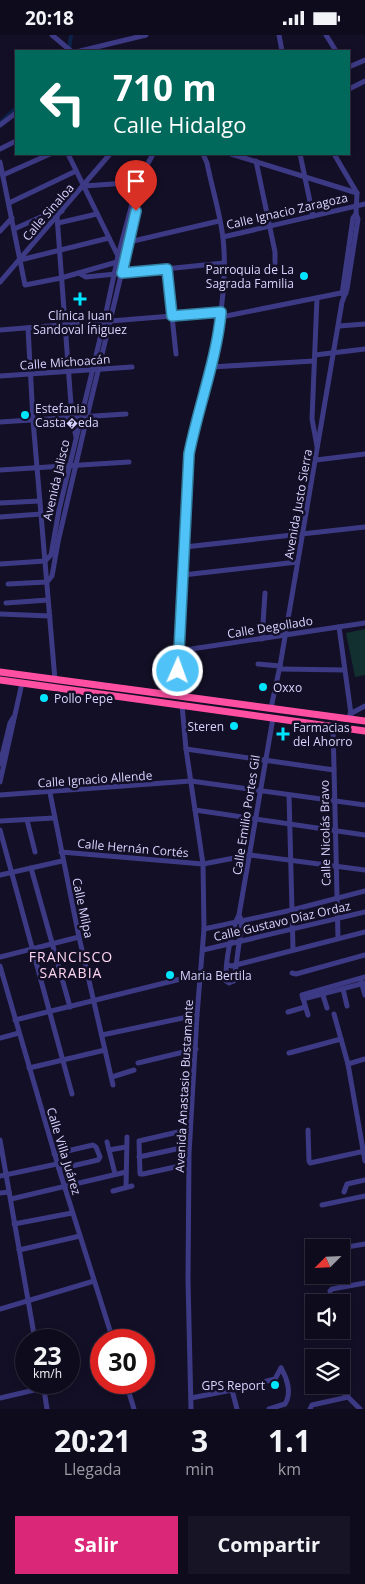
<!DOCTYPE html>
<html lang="es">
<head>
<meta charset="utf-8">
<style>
  body { margin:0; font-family:"Open Sans",sans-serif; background:#171425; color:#f1f3f6; height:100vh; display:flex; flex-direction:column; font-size:19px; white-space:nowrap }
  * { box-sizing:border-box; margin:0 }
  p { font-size:16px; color:#9b9ba3 }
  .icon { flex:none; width:28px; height:28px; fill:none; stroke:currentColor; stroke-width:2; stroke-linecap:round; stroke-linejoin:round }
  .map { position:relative; height:1374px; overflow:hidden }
  .details { display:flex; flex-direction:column; background:#0e0b1c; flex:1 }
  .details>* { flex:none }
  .banner { position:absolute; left:15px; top:15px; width:335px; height:105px; border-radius:0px; box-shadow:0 2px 8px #0003,0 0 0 1px #2e2b3b; background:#00695c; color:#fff; overflow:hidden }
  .needle { width:32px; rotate:246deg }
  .controls { position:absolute; left:305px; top:1204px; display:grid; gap:10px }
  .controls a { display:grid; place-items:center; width:45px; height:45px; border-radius:0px; background:#0e0b1c; box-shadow:0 2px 8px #0003,0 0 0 1px #2e2b3b; font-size:25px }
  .speed { position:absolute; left:15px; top:1294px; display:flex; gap:10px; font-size:25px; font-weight:700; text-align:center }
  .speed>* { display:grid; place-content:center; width:65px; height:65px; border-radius:50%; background:#0e0b1c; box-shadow:0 2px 8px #0003,0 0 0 1px #2e2b3b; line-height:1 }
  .speed small { font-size:12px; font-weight:400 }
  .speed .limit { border:8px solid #d22; background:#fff; color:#111 }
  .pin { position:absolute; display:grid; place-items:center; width:42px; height:42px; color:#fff; margin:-51px -21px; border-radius:50% 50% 50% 0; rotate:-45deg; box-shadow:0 0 5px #0007 }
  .pin .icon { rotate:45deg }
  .me { position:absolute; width:55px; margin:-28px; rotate:2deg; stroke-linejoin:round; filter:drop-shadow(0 0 4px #0008) }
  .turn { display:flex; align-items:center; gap:18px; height:105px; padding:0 15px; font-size:22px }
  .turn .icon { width:65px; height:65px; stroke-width:2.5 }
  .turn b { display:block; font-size:35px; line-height:42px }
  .eta { display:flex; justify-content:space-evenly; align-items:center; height:85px; text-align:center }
  .eta b { font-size:30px; font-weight:700; line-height:35px }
  .primary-button { display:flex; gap:10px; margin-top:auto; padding:10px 15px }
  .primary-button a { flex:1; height:58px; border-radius:0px; background:#db2777; color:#fff; font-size:20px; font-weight:700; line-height:58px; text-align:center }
  .primary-button a+a { background:#171425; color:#f1f3f6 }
  .status { display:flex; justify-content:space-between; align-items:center; height:35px; padding:0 25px; background:#0e0b1c; direction:ltr }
  .status svg { height:14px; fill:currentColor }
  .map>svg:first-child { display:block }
  .green { fill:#12302f }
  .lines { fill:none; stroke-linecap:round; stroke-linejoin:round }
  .canal { stroke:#0c2248; stroke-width:4 }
  .minor { stroke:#3d3a85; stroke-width:5 }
  .highway { stroke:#ff4fa3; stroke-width:7 }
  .route-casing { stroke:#337fa1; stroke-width:12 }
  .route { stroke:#4fc3f7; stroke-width:9 }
  .poi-dot { fill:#00e5ff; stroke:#130f26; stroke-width:2 }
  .labels { text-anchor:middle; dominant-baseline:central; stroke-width:5; stroke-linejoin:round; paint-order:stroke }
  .street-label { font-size:12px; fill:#d9d4ff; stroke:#130f26 }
  .poi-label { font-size:12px; fill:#d9d4ff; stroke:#130f26; text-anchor:start }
  .neighbourhood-label { font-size:14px; letter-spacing:1px; fill:#ffd6f0; stroke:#130f26 }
</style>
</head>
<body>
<div class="status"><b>20:18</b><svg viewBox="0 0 49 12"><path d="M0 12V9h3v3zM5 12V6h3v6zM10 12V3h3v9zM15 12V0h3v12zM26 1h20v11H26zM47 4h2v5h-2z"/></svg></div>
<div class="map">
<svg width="365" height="1374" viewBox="0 0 365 1374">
  <rect width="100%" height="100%" fill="#130f26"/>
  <!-- green -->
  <path class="green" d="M 365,594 L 365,640 L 355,642 L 346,598 Z"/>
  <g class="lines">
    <!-- canal -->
    <g class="canal">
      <path d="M 69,16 L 71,0"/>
      <path d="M 2,86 L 16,73"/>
    </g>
    <!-- minor -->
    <g class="minor">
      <path d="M 52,0 L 71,16"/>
      <path d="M 279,0 L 282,16"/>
      <path d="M 326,0 L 336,16"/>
      <path d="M 80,16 L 146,0"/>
      <path d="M 349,32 L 365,25"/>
      <path d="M 349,54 L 365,46"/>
      <path d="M 0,90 L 16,78"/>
      <path d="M 0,114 L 16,106"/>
      <path d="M 68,119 L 118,221"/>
      <path d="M 231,119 L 357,158"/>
      <path d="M 300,119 L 313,181"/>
      <path d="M 256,126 L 275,217 L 275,228"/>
      <path d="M 0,127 L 25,250 L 61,243 L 117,227"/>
      <path d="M 3,140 L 50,119"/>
      <path d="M 84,151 L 141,147"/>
      <path d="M 9,168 L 76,136"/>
      <path d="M 57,181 L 72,383 L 76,402"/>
      <path d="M 58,188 L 97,179"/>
      <path d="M 14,194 L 52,177 L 62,176"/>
      <path d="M 0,196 L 12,183"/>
      <path d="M 223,202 L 365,169"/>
      <path d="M 129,207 L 219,186"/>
      <path d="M 20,225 L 109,203"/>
      <path d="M 167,234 L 176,319"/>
      <path d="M 79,238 L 86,242 L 224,228"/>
      <path d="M 0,247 L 110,119"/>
      <path d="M 342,259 L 353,183 L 356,179"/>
      <path d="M 221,282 L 341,258 L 346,258"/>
      <path d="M 339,291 L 365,289"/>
      <path d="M 28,293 L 33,385 L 55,645"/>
      <path d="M 0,295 L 221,277"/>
      <path d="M 315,320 L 365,314"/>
      <path d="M 211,332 L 314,326"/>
      <path d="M 0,341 L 132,332"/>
      <path d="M 0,387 L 126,379"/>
      <path d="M 317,411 L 312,384 L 317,263"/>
      <path d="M 316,425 L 365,419"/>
      <path d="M 0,435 L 129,427"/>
      <path d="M 0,468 L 40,466"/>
      <path d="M 0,482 L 41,479"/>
      <path d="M 185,512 L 365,492"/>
      <path d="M 45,526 L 51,520 L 59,475 L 104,287 L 118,221 L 138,147 L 153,119"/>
      <path d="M 0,529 L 45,526"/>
      <path d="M 183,540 L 297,527"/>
      <path d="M 8,549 L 47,547 L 52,541 L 58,507 L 87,382 L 129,207 L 142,142"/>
      <path d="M 6,568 L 48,565"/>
      <path d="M 0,579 L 50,581"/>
      <path d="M 339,592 L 351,679"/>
      <path d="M 262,604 L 265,558"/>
      <path d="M 178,616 L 365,588"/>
      <path d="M 258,629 L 280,631"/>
      <path d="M 280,634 L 344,635"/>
      <path d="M 174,660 L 177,653 L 189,419 C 203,348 231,277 223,203 C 220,178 212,153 207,128 L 203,119"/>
      <path d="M 182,670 L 186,714 L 203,829 L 204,894 L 197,980 L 189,1119 L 188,1245 L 191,1374"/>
      <path d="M 271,673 L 280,631 L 342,267 L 347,254 L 358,184 L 356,179 L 357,158 L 334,119"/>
      <path d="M 350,679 L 365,671"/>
      <path d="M 333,691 L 338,903"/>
      <path d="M 186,714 L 334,735"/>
      <path d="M 0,729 L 10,688 L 13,683"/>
      <path d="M 0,747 L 22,648"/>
      <path d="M 50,758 L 79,902 L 113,1050"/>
      <path d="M 0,760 L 191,746 L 365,770"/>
      <path d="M 289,760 L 293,914"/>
      <path d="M 195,775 L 365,800"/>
      <path d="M 27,785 L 35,817"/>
      <path d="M 0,786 L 54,783"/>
      <path d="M 0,795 L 72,1059"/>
      <path d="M 61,817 L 203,829 L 250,820 L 365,835"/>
      <path d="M 31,833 L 70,972"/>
      <path d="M 0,840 L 62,826"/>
      <path d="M 239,880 L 242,886 L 234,946 L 229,948 L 226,946 C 225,929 231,894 239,880 L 273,683"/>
      <path d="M 204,894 L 292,875 L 365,856"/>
      <path d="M 203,915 L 365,877"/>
      <path d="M 0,922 L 79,902"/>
      <path d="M 227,930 L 232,931 L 365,897"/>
      <path d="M 0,931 L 59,1134 L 113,1305"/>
      <path d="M 292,938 L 296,939 L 365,920"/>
      <path d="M 361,946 L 365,960"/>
      <path d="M 343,954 L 347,971"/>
      <path d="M 322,957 L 327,973"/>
      <path d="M 303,964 L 365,948"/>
      <path d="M 288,977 L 305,972"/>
      <path d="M 334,979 L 348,1029 L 365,1126"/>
      <path d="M 308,980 L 302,960 L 365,942"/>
      <path d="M 15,985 L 201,939"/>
      <path d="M 102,1000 L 197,980"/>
      <path d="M 0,1003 L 19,998"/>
      <path d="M 289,1018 L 341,1004"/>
      <path d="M 138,1028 L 196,1014"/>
      <path d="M 348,1029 L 365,1024"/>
      <path d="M 29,1033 L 105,1015"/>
      <path d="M 112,1042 L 134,1035"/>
      <path d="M 308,1095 L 309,1126 L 310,1128 L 365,1116"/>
      <path d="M 178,1097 L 180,1099 L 180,1131 L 143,1139 L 140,1139 L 139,1106 Z"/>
      <path d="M 0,1105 L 35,1305"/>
      <path d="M 107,1107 L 115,1139"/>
      <path d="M 109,1115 L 126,1112"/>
      <path d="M 54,1119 L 93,1110 L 96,1112 L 100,1122 L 98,1125 L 59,1134"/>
      <path d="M 139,1122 L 181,1113"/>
      <path d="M 0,1141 L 57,1129"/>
      <path d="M 126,1152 L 127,1102"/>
      <path d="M 113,1156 L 132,1151"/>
      <path d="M 344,1157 L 347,1149 L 365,1145"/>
      <path d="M 0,1158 L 9,1157"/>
      <path d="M 11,1164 L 126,1137"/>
      <path d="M 322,1170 L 365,1161"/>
      <path d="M 14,1189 L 72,1178"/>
      <path d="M 341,1213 L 365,1209"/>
      <path d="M 19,1215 L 80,1201"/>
      <path d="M 330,1256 L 332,1254 L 365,1248"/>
      <path d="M 0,1274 L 94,1246"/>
      <path d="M 310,1327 L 314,1333"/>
      <path d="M 43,1348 L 47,1374"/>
      <path d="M 126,1348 L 134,1374"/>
      <path d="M 336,1350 L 360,1374"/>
      <path d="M 232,1355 L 237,1374"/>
      <path d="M 0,1363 L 43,1353"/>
      <path d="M 191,1363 L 232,1355 L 275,1344 L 281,1333"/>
      <path d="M 269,1374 L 285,1369 C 292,1358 287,1343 281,1333"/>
      <path d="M 310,1374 L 312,1370 L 348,1362"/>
    </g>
    <!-- highway -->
    <g class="highway">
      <path d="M 0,637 L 365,686"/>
      <path d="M 0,645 L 365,696"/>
    </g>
  </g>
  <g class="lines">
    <defs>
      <path id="route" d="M 136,176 L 122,238 L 167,234 L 172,281 L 221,277 C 217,323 198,373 189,419 L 178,636"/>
    </defs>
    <!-- route casing -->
    <use href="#route" class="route-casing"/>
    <!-- route -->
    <use href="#route" class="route"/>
  </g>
  <!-- markers -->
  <g class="poi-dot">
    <circle cx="304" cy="241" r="5"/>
    <path d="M77.5 256.5h5v5h5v5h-5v5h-5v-5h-5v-5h5z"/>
    <circle cx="25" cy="380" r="5"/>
    <circle cx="263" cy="652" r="5"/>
    <circle cx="44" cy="663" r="5"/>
    <circle cx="234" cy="691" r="5"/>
    <path d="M280.5 691.5h5v5h5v5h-5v5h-5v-5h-5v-5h5z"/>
    <circle cx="170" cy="940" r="5"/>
    <circle cx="275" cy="1350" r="5"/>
  </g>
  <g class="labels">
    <!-- street labels -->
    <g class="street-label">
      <text transform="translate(287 176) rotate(-13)">Calle Ignacio Zaragoza</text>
      <text transform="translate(48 177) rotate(-49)">Calle Sinaloa</text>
      <text transform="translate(65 327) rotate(-4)">Calle Michoacán</text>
      <text transform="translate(56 445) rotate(-77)">Avenida Jalisco</text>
      <text transform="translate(298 469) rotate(-80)">Avenida Justo Sierra</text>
      <text transform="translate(270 592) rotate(-9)">Calle Degollado</text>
      <text transform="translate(95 744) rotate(-4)">Calle Ignacio Allende</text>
      <text transform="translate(246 780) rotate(-81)">Calle Emilio Portes Gil</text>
      <text transform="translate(325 798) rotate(-91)">Calle Nicolás Bravo</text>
      <text transform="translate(133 813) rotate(5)">Calle Hernán Cortés</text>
      <text transform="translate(83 873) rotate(78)">Calle Milpa</text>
      <text transform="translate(282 886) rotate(-13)">Calle Gustavo Díaz Ordaz</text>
      <text transform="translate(184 1051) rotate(-87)">Avenida Anastasio Bustamante</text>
      <text transform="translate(64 1116) rotate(73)">Calle Villa Juárez</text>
    </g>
    <!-- poi labels -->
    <g class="poi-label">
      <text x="294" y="234" text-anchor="end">Parroquia de La<tspan x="294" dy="14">Sagrada Familia</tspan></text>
      <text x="80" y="280" text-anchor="middle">Clínica Juan<tspan x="80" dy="14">Sandoval Íñiguez</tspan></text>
      <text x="35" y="373">Estefania<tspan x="35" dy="14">Casta�eda</tspan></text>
      <text x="273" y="652">Oxxo</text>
      <text x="54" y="663">Pollo Pepe</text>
      <text x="224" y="691" text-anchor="end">Steren</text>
      <text x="293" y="692">Farmacias<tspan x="293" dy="14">del Ahorro</tspan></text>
      <text x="180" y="940">Maria Bertila</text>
      <text x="265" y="1350" text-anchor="end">GPS Report</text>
    </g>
    <!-- neighbourhood labels -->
    <g class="neighbourhood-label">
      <text x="71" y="921">FRANCISCO<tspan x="71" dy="16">SARABIA</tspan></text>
    </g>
  </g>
</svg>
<div class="controls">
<a><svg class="needle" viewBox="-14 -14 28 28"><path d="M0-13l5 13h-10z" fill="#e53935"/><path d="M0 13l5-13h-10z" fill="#9b9ba3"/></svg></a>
<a><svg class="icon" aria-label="sound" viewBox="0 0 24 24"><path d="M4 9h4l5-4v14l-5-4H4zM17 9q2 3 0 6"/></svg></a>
<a><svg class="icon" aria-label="layers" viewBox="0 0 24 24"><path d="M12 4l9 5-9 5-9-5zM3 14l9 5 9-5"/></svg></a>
</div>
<div class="speed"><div>23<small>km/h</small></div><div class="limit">30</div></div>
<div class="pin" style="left:136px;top:176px;background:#d93025"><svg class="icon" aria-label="arrive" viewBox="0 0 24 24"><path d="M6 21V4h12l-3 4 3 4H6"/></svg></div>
<svg class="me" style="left:178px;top:636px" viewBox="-20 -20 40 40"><circle r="17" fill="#4fc3f7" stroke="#fff" stroke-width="3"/><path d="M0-11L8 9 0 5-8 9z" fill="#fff"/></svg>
<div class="banner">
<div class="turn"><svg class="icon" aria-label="left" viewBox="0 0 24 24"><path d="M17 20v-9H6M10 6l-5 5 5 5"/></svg><div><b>710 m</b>Calle Hidalgo</div></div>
</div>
</div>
<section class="details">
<div class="eta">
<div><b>20:21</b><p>Llegada</p></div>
<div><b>3</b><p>min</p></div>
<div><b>1.1</b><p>km</p></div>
</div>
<div class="primary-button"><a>Salir</a><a>Compartir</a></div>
</section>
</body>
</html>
